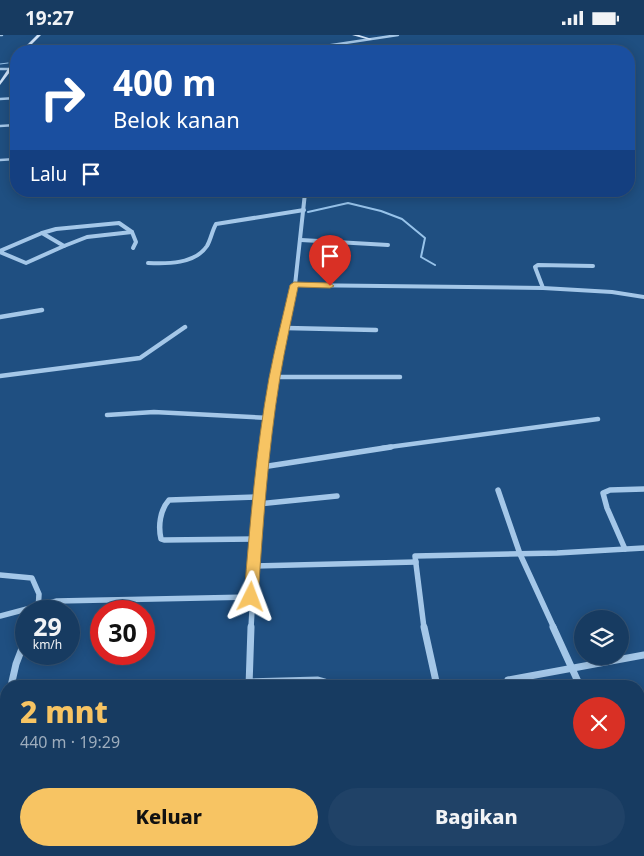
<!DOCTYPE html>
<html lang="id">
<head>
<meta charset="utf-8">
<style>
  body { margin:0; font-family:"Noto Sans",sans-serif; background:#204267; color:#f1f3f6; height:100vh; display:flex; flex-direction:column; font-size:19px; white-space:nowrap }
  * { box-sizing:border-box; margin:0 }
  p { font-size:16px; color:#9eadbd }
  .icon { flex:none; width:28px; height:28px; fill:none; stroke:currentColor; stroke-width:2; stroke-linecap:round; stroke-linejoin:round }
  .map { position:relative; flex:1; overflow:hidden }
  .sheet { position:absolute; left:0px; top:645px; width:645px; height:176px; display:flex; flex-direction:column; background:#173b61; border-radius:20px 20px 0 0; box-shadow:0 2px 12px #0003,0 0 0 1px #365576 }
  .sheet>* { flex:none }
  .banner { position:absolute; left:10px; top:10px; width:625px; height:152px; border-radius:20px; box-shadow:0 2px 12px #0003,0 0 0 1px #365576; background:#1a4fa0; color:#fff; overflow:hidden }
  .buttons { position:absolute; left:574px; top:575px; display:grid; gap:10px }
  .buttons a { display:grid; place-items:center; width:55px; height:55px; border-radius:50%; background:#173b61; box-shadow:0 2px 12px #0003,0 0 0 1px #365576; font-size:25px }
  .speed { position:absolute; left:15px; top:565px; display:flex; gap:10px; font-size:25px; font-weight:700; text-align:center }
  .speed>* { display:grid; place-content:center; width:65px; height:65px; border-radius:50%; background:#173b61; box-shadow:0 2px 12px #0003,0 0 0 1px #365576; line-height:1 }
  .speed small { font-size:12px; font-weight:400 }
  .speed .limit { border:8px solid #d22; background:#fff; color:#111 }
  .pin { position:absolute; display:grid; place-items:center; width:42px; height:42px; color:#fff; margin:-51px -21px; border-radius:50% 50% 50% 0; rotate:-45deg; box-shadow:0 0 5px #0007 }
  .pin .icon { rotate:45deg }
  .me { position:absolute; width:55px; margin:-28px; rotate:3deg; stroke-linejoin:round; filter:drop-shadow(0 0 4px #0008) }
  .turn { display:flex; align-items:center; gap:18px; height:105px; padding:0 20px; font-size:22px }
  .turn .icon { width:65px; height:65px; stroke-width:2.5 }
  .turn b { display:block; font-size:35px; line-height:42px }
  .then { display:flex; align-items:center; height:48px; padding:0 20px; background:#0003; gap:10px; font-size:19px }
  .round { display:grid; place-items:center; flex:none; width:52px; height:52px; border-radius:26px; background:#204267 }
  .head { display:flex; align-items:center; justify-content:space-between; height:85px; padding:0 20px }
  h1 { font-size:30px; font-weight:800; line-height:38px; color:#f7c463 }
  .primary-button { display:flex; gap:10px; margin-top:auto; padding:10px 20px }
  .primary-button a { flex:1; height:58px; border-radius:30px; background:#f7c463; color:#111; font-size:20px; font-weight:800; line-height:58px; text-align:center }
  .primary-button a+a { background:#204267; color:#f1f3f6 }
  .status { display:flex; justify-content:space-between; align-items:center; height:35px; padding:0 25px; background:#173b61; direction:ltr }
  .status svg { height:14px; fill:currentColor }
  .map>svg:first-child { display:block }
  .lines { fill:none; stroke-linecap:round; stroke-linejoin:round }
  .stream-far1 { stroke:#97c3ea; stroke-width:1 }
  .stream { stroke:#97c3ea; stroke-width:2 }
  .street-far4 { stroke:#a4c7e8; stroke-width:2.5 }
  .street-far3 { stroke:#a4c7e8; stroke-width:4 }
  .street-far2 { stroke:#a4c7e8; stroke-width:4.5 }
  .street-far1 { stroke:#a4c7e8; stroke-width:5.5 }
  .street { stroke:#a4c7e8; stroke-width:7 }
  .secondary { fill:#cfe2f7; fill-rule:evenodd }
  .route { fill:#f7c463; stroke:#a17f40 }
</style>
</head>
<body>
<div class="status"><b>19:27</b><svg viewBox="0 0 49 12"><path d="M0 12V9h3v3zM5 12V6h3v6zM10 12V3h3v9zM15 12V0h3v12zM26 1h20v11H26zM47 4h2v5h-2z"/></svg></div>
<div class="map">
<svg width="644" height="821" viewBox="0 0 644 821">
  <rect width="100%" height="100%" fill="#1f4f81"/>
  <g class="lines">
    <!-- stream-far1 -->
    <path class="stream-far1" d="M 0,29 L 8,28"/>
    <!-- stream -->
    <path class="stream" d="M 308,177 L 348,168 L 381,176 L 402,184 L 425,203 L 421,222 L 435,230"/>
    <!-- street-far4 -->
    <g class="street-far4">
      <path d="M 0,0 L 2,0"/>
      <path d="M 292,16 L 398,0"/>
      <path d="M 0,34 L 11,34"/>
      <path d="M 0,64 L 16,63"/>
      <path d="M 0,91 L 16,90"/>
      <path d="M 0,125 L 16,124"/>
      <path d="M 305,159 L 305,156"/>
    </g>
    <!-- street-far3 -->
    <g class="street-far3">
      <path d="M 42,198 L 56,194 L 119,188 L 132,197 L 136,207 L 133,213"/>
      <path d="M 301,205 L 388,210"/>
      <path d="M 64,211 L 87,202 L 132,197"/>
      <path d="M 0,216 L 42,198 L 64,211 L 26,228 L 0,217"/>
      <path d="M 148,228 C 167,229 195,229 207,211 C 211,204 212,196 216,189 L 304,175"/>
      <path d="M 295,250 L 543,253 L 612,257 L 644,262"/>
      <path d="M 543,253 L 535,232 L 538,230 L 593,231"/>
      <path d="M 290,271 L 295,250 L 305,158"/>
    </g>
    <!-- street-far2 -->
    <g class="street-far2">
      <path d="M 0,282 L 42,275"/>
      <path d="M 286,293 L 376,295"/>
      <path d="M 0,341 L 140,323 L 185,292"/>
      <path d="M 275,342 L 400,342"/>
      <path d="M 107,380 L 154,377 L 269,383"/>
      <path d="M 265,413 L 275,342 L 291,270"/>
      <path d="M 382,413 L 598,384"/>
    </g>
    <!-- street-far1 -->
    <g class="street-far1">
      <path d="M 262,432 L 391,412"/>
      <path d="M 498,455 L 520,519 L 554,593"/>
      <path d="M 258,469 L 337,461"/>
      <path d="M 255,504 L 164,505 L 161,504 C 158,491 160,475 169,465 L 259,462"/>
      <path d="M 625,514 L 607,473 L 603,458 L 610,455 L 644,454"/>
      <path d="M 253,531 L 416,527"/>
      <path d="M 0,540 L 32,543 L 39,559 L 38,576"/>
      <path d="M 0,581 L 57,566 L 251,562"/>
      <path d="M 251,593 L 258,469 L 266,412"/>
      <path d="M 424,593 L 415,521 L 557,518 L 644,513"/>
    </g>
    <!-- street -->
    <g class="street">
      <path d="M 424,592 L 437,651"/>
      <path d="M 553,592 L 580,651"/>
      <path d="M 508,645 L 644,620"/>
      <path d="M 249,647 L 318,645 L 325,647 L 328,651"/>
      <path d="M 11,651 L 16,629 L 26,603"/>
      <path d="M 249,651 L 251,592"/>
      <path d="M 639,750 L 644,750"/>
      <path d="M 0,757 L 6,753"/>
      <path d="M 639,794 L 644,805"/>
      <path d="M 243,815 L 243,821"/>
    </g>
    <!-- secondary -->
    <g class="secondary">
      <path d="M 37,0 L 41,0 L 25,16 L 21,16 Z"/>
      <path d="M 352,0 L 359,0 L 372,4 L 370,5 Z"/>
      <path d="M 14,25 L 16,25 L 16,29 L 0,50 L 0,46 Z"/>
    </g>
  </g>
  <!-- route -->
  <path class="route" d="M 294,247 L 330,248 L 334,251 L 330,253 L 298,252 C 292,282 285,312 280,342 C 268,415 263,489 258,562 L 256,566 L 251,568 L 246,566 L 244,562 C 250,489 256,415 269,343 C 275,312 283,281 290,250 Z"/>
</svg>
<div class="buttons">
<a><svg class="icon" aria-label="layers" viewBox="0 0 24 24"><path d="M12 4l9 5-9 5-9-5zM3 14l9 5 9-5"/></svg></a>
</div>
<div class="speed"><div>29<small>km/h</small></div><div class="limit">30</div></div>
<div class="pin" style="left:330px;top:251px;background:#d93025"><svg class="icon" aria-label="arrive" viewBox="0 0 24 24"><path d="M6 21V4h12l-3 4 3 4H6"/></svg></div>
<svg class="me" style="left:251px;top:562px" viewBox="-20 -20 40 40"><path d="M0-17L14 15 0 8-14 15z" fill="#f7c463" stroke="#fff" stroke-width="4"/></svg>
<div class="banner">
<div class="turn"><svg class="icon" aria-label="right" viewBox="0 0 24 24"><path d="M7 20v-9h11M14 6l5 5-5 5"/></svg><div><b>400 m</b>Belok kanan</div></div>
<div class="then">Lalu<svg class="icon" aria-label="arrive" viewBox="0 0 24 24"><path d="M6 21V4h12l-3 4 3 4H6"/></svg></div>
</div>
<section class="sheet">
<div class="head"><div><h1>2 mnt</h1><p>440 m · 19:29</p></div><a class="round" style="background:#d93025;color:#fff"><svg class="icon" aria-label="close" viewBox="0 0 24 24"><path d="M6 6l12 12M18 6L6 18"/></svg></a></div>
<div class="primary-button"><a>Keluar</a><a>Bagikan</a></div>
</section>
</div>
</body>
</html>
